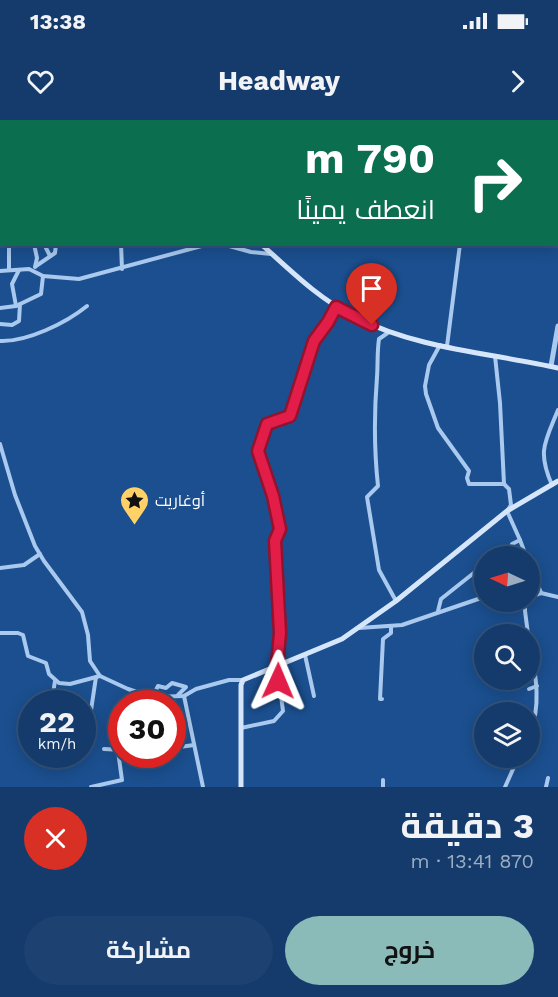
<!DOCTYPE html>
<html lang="ar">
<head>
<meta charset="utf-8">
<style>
  body { margin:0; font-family:"Work Sans",Cairo,sans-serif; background:#1d4271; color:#f1f3f6; direction:rtl; height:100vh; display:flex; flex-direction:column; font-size:22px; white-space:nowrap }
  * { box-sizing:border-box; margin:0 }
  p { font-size:20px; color:#9dadc1 }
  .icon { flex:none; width:33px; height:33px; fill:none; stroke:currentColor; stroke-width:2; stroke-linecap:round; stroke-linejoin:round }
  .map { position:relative; height:667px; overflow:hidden; direction:ltr }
  .side { display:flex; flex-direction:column; background:#143b6b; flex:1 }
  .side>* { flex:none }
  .banner { position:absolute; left:0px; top:0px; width:558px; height:126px; box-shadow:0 3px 15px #0003,0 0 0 2px #33557e; direction:rtl; background:#0b6e4f; color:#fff; overflow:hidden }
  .needle { width:39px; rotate:274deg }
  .buttons { position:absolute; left:474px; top:426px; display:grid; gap:12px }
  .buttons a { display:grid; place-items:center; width:66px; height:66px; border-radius:50%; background:#143b6b; box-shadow:0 3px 15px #0003,0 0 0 2px #33557e; font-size:30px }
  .speed { position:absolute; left:18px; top:570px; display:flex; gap:12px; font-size:30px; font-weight:700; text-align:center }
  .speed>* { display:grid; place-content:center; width:78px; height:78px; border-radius:50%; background:#143b6b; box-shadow:0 3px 15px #0003,0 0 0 2px #33557e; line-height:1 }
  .speed small { font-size:15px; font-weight:400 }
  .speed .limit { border:9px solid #d22; background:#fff; color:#111 }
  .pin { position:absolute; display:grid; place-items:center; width:51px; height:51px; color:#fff; margin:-62px -26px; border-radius:50% 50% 50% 0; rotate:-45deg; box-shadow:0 0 6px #0007 }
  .pin .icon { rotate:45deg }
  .me { position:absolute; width:66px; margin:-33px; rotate:1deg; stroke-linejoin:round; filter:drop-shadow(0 0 4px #0008) }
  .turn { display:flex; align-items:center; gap:21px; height:126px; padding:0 24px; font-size:27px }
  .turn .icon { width:78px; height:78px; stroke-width:2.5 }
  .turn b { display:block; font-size:42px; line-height:51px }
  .round { display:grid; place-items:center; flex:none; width:63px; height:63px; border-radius:32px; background:#1d4271 }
  .headline { display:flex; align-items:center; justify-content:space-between; height:102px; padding:0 24px }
  h1 { font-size:36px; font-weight:700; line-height:45px }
  .action { display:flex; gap:12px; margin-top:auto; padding:12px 24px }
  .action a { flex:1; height:69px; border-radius:36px; background:#8bbbb9; color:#111; font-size:24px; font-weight:700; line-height:69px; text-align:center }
  .action a+a { background:#1d4271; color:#f1f3f6 }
  .status { display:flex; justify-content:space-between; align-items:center; height:42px; padding:0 30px; background:#143b6b; direction:ltr }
  .status svg { height:16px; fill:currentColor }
  header { display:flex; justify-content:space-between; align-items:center; height:78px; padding:0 24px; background:#143b6b; font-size:27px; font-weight:700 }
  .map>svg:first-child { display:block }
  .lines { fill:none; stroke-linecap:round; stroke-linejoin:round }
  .minor { stroke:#a9c9ee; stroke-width:4 }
  .tertiary { stroke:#a9c9ee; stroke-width:5 }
  .secondary { stroke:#d6e6fa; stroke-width:5 }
  .route-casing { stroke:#92132f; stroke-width:15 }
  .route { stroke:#e11d48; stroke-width:10 }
  .labels { text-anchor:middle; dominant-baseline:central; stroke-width:5; stroke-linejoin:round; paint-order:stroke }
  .poi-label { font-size:16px; fill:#fff; stroke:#1b4f8f; text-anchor:start }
</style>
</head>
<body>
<div class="status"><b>13:38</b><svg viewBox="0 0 49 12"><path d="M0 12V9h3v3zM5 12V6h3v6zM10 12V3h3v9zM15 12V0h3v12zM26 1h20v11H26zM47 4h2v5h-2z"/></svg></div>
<header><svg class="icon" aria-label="forward" viewBox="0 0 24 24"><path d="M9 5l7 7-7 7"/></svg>Headway<svg class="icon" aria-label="heart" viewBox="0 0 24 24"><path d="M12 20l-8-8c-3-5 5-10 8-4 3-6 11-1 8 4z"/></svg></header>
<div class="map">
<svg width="558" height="667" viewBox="0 0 558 667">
  <rect width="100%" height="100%" fill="#1b4f8f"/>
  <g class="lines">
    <!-- minor -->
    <g class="minor">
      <path d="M 483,0 L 485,2"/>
      <path d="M 91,2 L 92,0"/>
      <path d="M 472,2 L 473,0"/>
      <path d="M 556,40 L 558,40"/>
      <path d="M 0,63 L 2,65"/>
      <path d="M 34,124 L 37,138 L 35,147"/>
      <path d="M 44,124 L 50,136"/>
      <path d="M 121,124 L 122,149"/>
      <path d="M 222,124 L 251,132 L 271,134"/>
      <path d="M 36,146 L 55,133 L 56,124"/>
      <path d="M 9,150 L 9,124"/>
      <path d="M 0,151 L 29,149 L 43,156 L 79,159 L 209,124"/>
      <path d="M 16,186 L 12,164 L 19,150"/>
      <path d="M 0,188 L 16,186 L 41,174 L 43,156"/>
      <path d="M 0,204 L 12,205 L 19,201 L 20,184"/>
      <path d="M 389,212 L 379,219 C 377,232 378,244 377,257 C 374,294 374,329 378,366 L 367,377 L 379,450 L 396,481"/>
      <path d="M 0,221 C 27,222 66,203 87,186"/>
      <path d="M 440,225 L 429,245 L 425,266 L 426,274 L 438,308 L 469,351 L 467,358 L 469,364 L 504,364"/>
      <path d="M 447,226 L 460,124"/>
      <path d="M 495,236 L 500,283 L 504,364 L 509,369 L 511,385 L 507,391 L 520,420 L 512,424 L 507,436"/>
      <path d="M 0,324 L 15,375 L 35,426 L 44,441 L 82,492 L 88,515 L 90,541 L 100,556 L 128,569 L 152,577 L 184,576 L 196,569 L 229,560 L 243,560"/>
      <path d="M 552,365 C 537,331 545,322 558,290"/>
      <path d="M 520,420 L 526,436"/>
      <path d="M 530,444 L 541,473 L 558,477"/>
      <path d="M 0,448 L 24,445 L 40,434"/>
      <path d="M 530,477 L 541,473"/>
      <path d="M 525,482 L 525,491 L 528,514"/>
      <path d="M 438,491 L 441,479 L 475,452 L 484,451"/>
      <path d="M 359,508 L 402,505 L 484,477"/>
      <path d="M 0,513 L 18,513 L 23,515 L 28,536 L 46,543 L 49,554 L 59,563 L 70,564 L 100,556"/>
      <path d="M 530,522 C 535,552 542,584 530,613"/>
      <path d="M 305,535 L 314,576"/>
      <path d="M 529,569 L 537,566"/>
      <path d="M 156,570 L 158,566 L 166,568 L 172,563 L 186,567 L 178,575"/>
      <path d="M 184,576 L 203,667"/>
      <path d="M 382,579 L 380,579 L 383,519 L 391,513 L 391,507"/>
      <path d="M 55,584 L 54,567 L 55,561"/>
      <path d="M 91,605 L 90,597 L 96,557"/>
      <path d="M 241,608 L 274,601 L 283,591 L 277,545 L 280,513 L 275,421 L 280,409 L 273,376 L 258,331 L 267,304 L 289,295 L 314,221 L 328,202 L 336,187"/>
      <path d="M 172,628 L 194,625"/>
      <path d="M 104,629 L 122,630"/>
      <path d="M 383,660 L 383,667"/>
      <path d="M 91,667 L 122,660 L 118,631"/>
      <path d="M 505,667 L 518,638"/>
      <path d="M 546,667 L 548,658"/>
    </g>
    <!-- tertiary -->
    <path class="tertiary" d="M 551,246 L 558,206"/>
    <!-- secondary -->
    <g class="secondary">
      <path d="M 0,6 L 2,6"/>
      <path d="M 261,124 C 291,151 319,179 355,197 C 417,229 491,233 558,248"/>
      <path d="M 241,667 L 241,565 L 243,560 L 342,519 L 396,481 L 507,391 L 558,361"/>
    </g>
  </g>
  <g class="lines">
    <defs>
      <path id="route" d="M 278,561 L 277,545 L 280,513 L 275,421 L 280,409 L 273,376 L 258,331 L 267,304 L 290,296 L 314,221 L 328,202 L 336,187 L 372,205"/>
    </defs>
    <!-- route casing -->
    <use href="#route" class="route-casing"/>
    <!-- route -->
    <use href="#route" class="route"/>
  </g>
  <!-- icons -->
  <defs>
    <symbol id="sight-pin" viewBox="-11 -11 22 30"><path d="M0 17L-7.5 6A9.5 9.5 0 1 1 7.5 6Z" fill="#ffd166" stroke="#1b4f8f"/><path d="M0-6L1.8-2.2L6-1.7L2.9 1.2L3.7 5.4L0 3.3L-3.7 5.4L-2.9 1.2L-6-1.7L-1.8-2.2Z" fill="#111"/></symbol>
  </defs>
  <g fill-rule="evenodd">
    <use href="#sight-pin" x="118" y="364" width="33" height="45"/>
  </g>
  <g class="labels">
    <!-- poi labels -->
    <g class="poi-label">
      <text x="155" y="380">أوغاريت</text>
    </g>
  </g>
</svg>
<div class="buttons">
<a><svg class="needle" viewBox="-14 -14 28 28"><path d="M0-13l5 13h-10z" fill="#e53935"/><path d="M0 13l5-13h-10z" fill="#9dadc1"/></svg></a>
<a><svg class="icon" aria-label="search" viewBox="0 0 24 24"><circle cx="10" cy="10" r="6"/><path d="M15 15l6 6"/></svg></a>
<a><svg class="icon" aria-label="layers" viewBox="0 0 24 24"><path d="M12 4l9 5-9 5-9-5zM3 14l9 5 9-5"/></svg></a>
</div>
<div class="speed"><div>22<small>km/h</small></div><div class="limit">30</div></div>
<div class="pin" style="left:372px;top:205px;background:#d93025"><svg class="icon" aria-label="arrive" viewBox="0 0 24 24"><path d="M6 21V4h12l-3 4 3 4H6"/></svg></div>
<svg class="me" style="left:278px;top:561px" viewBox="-20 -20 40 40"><path d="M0-17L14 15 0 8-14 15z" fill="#e11d48" stroke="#fff" stroke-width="4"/></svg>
<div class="banner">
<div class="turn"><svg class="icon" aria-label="right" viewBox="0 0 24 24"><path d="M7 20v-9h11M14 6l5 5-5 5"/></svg><div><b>790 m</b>انعطف يمينًا</div></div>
</div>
</div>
<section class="side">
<div class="headline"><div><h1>3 دقيقة</h1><p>870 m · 13:41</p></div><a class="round" style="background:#d93025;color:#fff"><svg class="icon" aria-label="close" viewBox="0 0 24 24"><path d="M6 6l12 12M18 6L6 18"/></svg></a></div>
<div class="action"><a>خروج</a><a>مشاركة</a></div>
</section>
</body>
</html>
